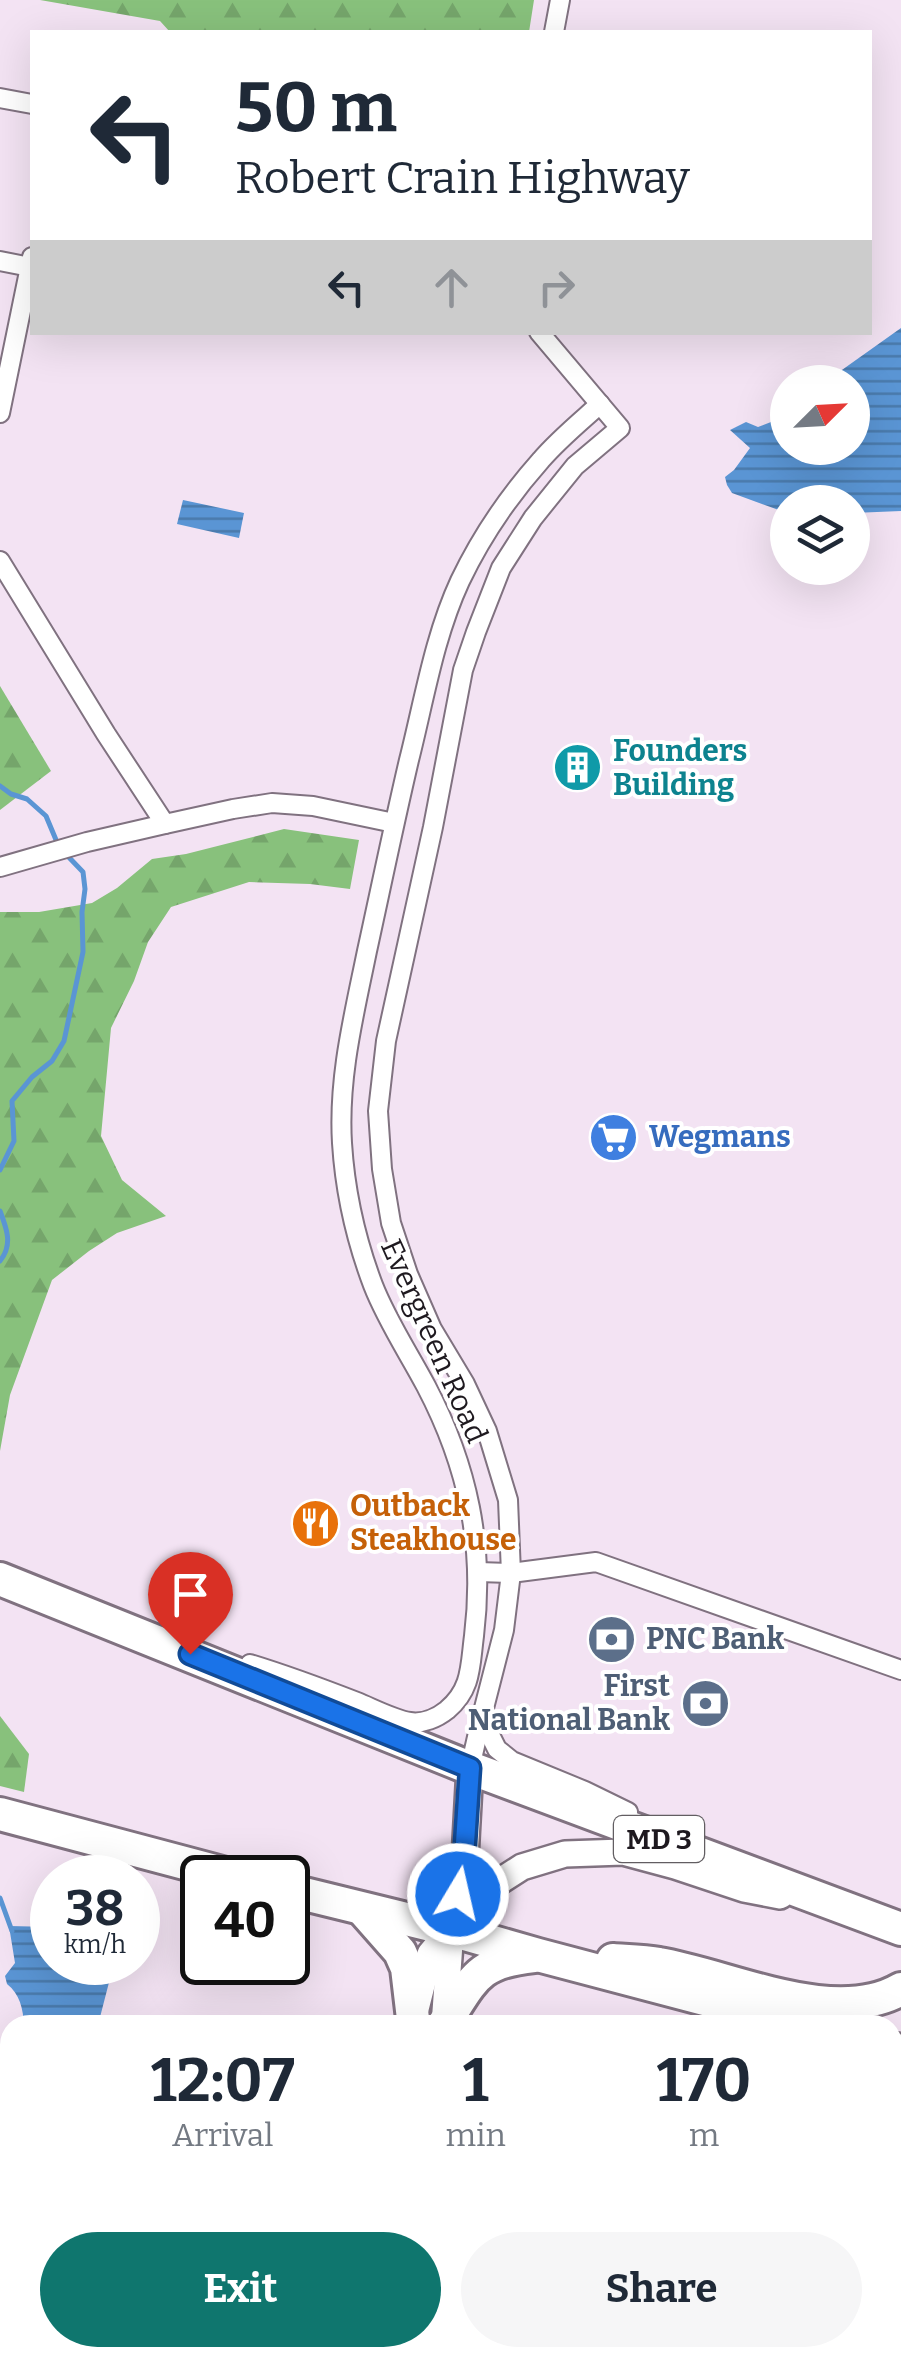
<!DOCTYPE html>
<html lang="en">
<head>
<meta charset="utf-8">
<style>
  body { margin:0; font-family:Bitter,serif; background:#f6f6f7; color:#1f2937; height:100vh; display:flex; flex-direction:column; font-size:38px; white-space:nowrap }
  * { box-sizing:border-box; margin:0 }
  p { font-size:32px; color:#747a83 }
  .icon { flex:none; width:55px; height:55px; fill:none; stroke:currentColor; stroke-width:2; stroke-linecap:round; stroke-linejoin:round }
  .map { position:relative; flex:1; overflow:hidden }
  .panel { position:absolute; left:0px; top:2015px; width:902px; height:352px; display:flex; flex-direction:column; background:#fff; border-radius:30px 30px 0 0; box-shadow:0 10px 40px #0002 }
  .panel>* { flex:none }
  .banner { position:absolute; left:30px; top:30px; width:842px; height:305px; border-radius:0px; box-shadow:0 10px 40px #0002; background:#fff; color:#1f2937; overflow:hidden }
  .needle { width:65px; rotate:66deg }
  .tools { position:absolute; left:770px; top:365px; display:grid; gap:20px }
  .tools a { display:grid; place-items:center; width:100px; height:100px; border-radius:50%; background:#fff; box-shadow:0 10px 40px #0002; font-size:50px }
  .speed { position:absolute; left:30px; top:1855px; display:flex; gap:20px; font-size:50px; font-weight:700; text-align:center }
  .speed>* { display:grid; place-content:center; width:130px; height:130px; border-radius:50%; background:#fff; box-shadow:0 10px 40px #0002; line-height:1 }
  .speed small { font-size:25px; font-weight:400 }
  .speed .limit { border:5px solid #111; border-radius:15px; background:#fff; color:#111 }
  .pin { position:absolute; display:grid; place-items:center; width:85px; height:85px; color:#fff; margin:-102px -42px; border-radius:50% 50% 50% 0; rotate:-45deg; box-shadow:0 0 10px #0007 }
  .pin .icon { rotate:45deg }
  .me { position:absolute; width:110px; margin:-55px; rotate:9deg; stroke-linejoin:round; filter:drop-shadow(0 0 8px #0008) }
  .turn { display:flex; align-items:center; gap:35px; height:210px; padding:0 40px; font-size:45px }
  .turn .icon { width:130px; height:130px; stroke-width:2.5 }
  .turn b { display:block; font-size:70px; line-height:85px }
  .lanes { display:flex; align-items:center; height:95px; padding:0 40px; background:#0003; justify-content:center; gap:50px; direction:ltr }
  .lanes .off { opacity:.35 }
  .eta { display:flex; justify-content:space-evenly; align-items:center; height:170px; text-align:center }
  .eta b { font-size:60px; font-weight:700; line-height:70px }
  .action { display:flex; gap:20px; margin-top:auto; padding:20px 40px }
  .action a { flex:1; height:115px; border-radius:60px; background:#0f766e; color:#fff; font-size:40px; font-weight:700; line-height:115px; text-align:center }
  .action a+a { background:#f6f6f7; color:#1f2937 }
  .map>svg:first-child { display:block }
  .grass { fill:url(#grass-dots) }
  .forest { fill:url(#forest-firs) }
  .water { fill:url(#water-rules) }
  .lines { fill:none; stroke-linecap:round; stroke-linejoin:round }
  .stream { stroke:#5a95d4; stroke-width:5 }
  .street-casing { stroke:#807280; stroke-width:22 }
  .secondary-casing { stroke:#807280; stroke-width:30 }
  .highway-casing { stroke:#807280; stroke-width:38 }
  .street { stroke:#fff; stroke-width:18 }
  .secondary { stroke:#fff; stroke-width:25 }
  .highway { stroke:#fff; stroke-width:32 }
  .route-casing { stroke:#114b97; stroke-width:25 }
  .route { stroke:#1a73e8; stroke-width:18 }
  .labels { text-anchor:middle; dominant-baseline:central; stroke-width:8; stroke-linejoin:round; paint-order:stroke }
  .shield { fill:#fff; stroke:#625e62; stroke-width:2.5 }
  .shield-label { font-size:28px; font-weight:bold; fill:#1e191f }
  .culture-label { font-size:30px; font-weight:bold; fill:#0d838f; stroke:#fff; text-anchor:start }
  .shop-label { font-size:30px; font-weight:bold; fill:#366cbe; stroke:#fff; text-anchor:start }
  .street-label { font-size:30px; fill:#1e191f; stroke:#fff }
  .food-label { font-size:30px; font-weight:bold; fill:#c56008; stroke:#fff; text-anchor:start }
  .service-label { font-size:30px; font-weight:bold; fill:#4e5e75; stroke:#fff; text-anchor:start }
</style>
</head>
<body>
<div class="map">
<svg width="901" height="2367" viewBox="0 0 901 2367">
  <defs>
    <pattern id="grass-dots" width="8" height="8" patternUnits="userSpaceOnUse" patternTransform="scale(2.5)"><rect width="8" height="8" fill="#9dd791"/><path d="M2 2h.1M6 6h.1" fill="none" stroke="#87b87d" stroke-width="1.8" stroke-linecap="round"/></pattern>
    <pattern id="forest-firs" width="22" height="20" patternUnits="userSpaceOnUse" patternTransform="scale(2.5)"><rect width="22" height="20" fill="#88c17c"/><path d="M5 1l3.5 6h-7zM16 11l3.5 6h-7z" fill="#75a56b"/></pattern>
    <pattern id="water-rules" width="6" height="5" patternUnits="userSpaceOnUse" patternTransform="scale(2.5)"><rect width="6" height="5" fill="#5a95d4"/><path d="M0 2.5h6" fill="none" stroke="#4a79ab"/></pattern>
  </defs>
  <rect width="100%" height="100%" fill="#f3e3f3"/>
  <!-- grass -->
  <path class="grass" d="M 0,2251 L 10,2258 L 10,2358 L 104,2358 L 101,2367 L 0,2367 Z"/>
  <!-- forest -->
  <g class="forest">
    <path d="M 40,0 L 534,0 L 529,32 L 170,32 L 160,21 Z"/>
    <path d="M 0,686 L 51,771 L 0,810 Z"/>
    <path d="M 284,829 L 359,840 L 350,889 L 310,884 L 249,882 L 171,907 L 148,942 L 134,981 L 111,1028 L 101,1136 L 122,1180 L 166,1216 L 117,1233 L 89,1251 L 52,1280 L 10,1395 L 0,1451 L 0,912 L 39,912 L 92,903 L 117,888 L 152,859 L 186,854 Z"/>
    <path d="M 0,1716 L 29,1754 L 24,1792 L 0,1786 Z"/>
  </g>
  <!-- water -->
  <g class="water">
    <path d="M 901,328 L 901,511 L 853,513 L 852,502 L 788,502 L 787,513 L 732,493 L 727,485 L 725,477 L 734,470 L 750,448 L 730,430 L 746,422 L 758,427 L 771,422 L 787,410 L 788,448 L 852,448 L 852,382 L 825,382 Z"/>
    <path d="M 183,500 L 244,513 L 239,538 L 177,524 Z"/>
    <path d="M 9,1926 L 52,1927 L 52,1962 L 114,1963 L 98,2025 L 24,2025 C 23,2009 20,1994 7,1984 L 5,1976 L 15,1963 Z"/>
  </g>
  <g class="lines">
    <!-- stream -->
    <g class="stream">
      <path d="M 0,786 L 11,794 L 27,799 L 46,816 L 59,847 L 83,872 L 85,889 L 82,912 L 83,952 L 64,1041 L 52,1061 L 32,1077 L 12,1101 L 14,1141 L 0,1170"/>
      <path d="M 0,1211 C 7,1229 13,1245 0,1261"/>
      <path d="M 0,1898 L 12,1931"/>
      <path d="M 0,2265 L 10,2224"/>
    </g>
    <defs>
      <g id="street">
        <path d="M 554,32 L 560,0"/>
        <path d="M 0,98 L 32,104"/>
        <path d="M 0,261 L 30,267"/>
        <path d="M 539,332 L 620,428 L 575,466 L 533,518 L 501,568 L 476,632 L 463,670 L 433,827 L 386,1041 L 378,1111 L 382,1169 L 391,1223 L 408,1274 L 432,1329 L 465,1384 L 487,1431 L 508,1500 L 511,1573 L 504,1630 L 483,1712 L 489,1733 L 497,1749 L 512,1761 L 585,1791 L 628,1812"/>
        <path d="M 0,413 L 32,257"/>
        <path d="M 0,561 L 106,734 L 165,824"/>
        <path d="M 0,867 L 87,842 L 165,824 L 233,809 L 272,803 L 313,806 L 394,823"/>
        <path d="M 478,1572 L 511,1573 L 596,1562 L 901,1670"/>
        <path d="M 250,1664 C 286,1675 321,1688 357,1702 C 372,1708 395,1720 410,1722 C 423,1724 437,1718 447,1710 C 472,1689 470,1666 474,1636 C 485,1546 468,1466 426,1386 C 408,1352 387,1321 373,1285 C 356,1240 345,1191 342,1143 C 338,1077 354,1015 367,951 C 381,887 394,824 409,760 C 424,701 434,637 460,581 C 481,537 509,496 541,460 C 558,440 580,422 600,404"/>
        <path d="M 470,1768 L 482,1715"/>
        <path d="M 892,2335 L 901,2330"/>
        <path d="M 837,2367 L 853,2358"/>
      </g>
      <g id="secondary">
        <path d="M 416,2009 L 430,1954 L 480,1894 L 522,1867 L 565,1854 L 623,1852 L 675,1866 L 744,1889 L 780,1896"/>
        <path d="M 444,2025 L 451,1930 L 465,1858 L 470,1768"/>
        <path d="M 353,2367 L 354,2358"/>
        <path d="M 396,2367 L 398,2358"/>
      </g>
      <g id="highway">
        <path d="M 0,1579 L 470,1768 L 901,1929"/>
        <path d="M 0,1814 L 241,1878"/>
        <path d="M 288,1890 L 451,1930 L 538,1955 L 803,2025"/>
        <path d="M 363,1910 L 400,1952 L 407,1968 L 413,2019"/>
        <path d="M 613,1960 C 628,1961 644,1961 659,1964 C 730,1976 834,2028 901,1989"/>
        <path d="M 444,2024 C 474,1979 476,1962 534,1956"/>
        <path d="M 892,2049 L 901,2051"/>
      </g>
    </defs>
    <!-- street casing -->
    <use href="#street" class="street-casing"/>
    <!-- secondary casing -->
    <use href="#secondary" class="secondary-casing"/>
    <!-- highway casing -->
    <use href="#highway" class="highway-casing"/>
    <!-- street -->
    <use href="#street" class="street"/>
    <!-- secondary -->
    <use href="#secondary" class="secondary"/>
    <!-- highway -->
    <use href="#highway" class="highway"/>
  </g>
  <g class="lines">
    <defs>
      <path id="route" d="M 190,1654 L 470,1768 L 464,1858 L 458,1894"/>
    </defs>
    <!-- route casing -->
    <use href="#route" class="route-casing"/>
    <!-- route -->
    <use href="#route" class="route"/>
  </g>
  <!-- icons -->
  <defs>
    <symbol id="building-disc" viewBox="-11 -11 22 22"><circle r="9.5" fill="#0f9aa8" stroke="#fff"/><path d="M-4-6H4V6H1V3H-1V6H-4ZM-2.5-4.3h1.7v1.8h-1.7ZM.8-4.3h1.7v1.8H.8ZM-2.5-1h1.7V.8h-1.7ZM.8-1h1.7V.8H.8Z" fill="#fff"/></symbol>
    <symbol id="supermarket-disc" viewBox="-11 -11 22 22"><circle r="9.5" fill="#3f7fe0" stroke="#fff"/><path d="M-6-5.5h2.5l.6 2H6L4.5 2H-2.5L-4.4-4H-6ZM-1.5 3.2a1.3 1.3 0 1 0 .1 0ZM3 3.2a1.3 1.3 0 1 0 .1 0Z" fill="#fff"/></symbol>
    <symbol id="restaurant-disc" viewBox="-11 -11 22 22"><circle r="9.5" fill="#e8710a" stroke="#fff"/><path d="M-5-6h1v4h1v-4h1v4h1v-4h1v5L-1.5 .5V6h-2V.5L-5-1ZM5-6V6H3V1.5H1.5Q1.5-4 5-6Z" fill="#fff"/></symbol>
    <symbol id="bank-disc" viewBox="-11 -11 22 22"><circle r="9.5" fill="#5c6f8a" stroke="#fff"/><path d="M-6-4H6V4H-6ZM0-2.3a2.3 2.3 0 1 0 0 4.6a2.3 2.3 0 1 0 0-4.6Z" fill="#fff"/></symbol>
  </defs>
  <g fill-rule="evenodd">
    <use href="#building-disc" x="550" y="740" width="55" height="55"/>
    <use href="#supermarket-disc" x="586" y="1110" width="55" height="55"/>
    <use href="#restaurant-disc" x="288" y="1496" width="55" height="55"/>
    <use href="#bank-disc" x="584" y="1612" width="55" height="55"/>
    <use href="#bank-disc" x="678" y="1676" width="55" height="55"/>
  </g>
  <g class="labels">
    <!-- shield labels -->
    <rect class="shield" x="614" y="1816" width="90" height="46" rx="8"/>
    <g class="shield-label">
      <text x="659" y="1839">MD 3</text>
    </g>
    <!-- culture labels -->
    <g class="culture-label">
      <text x="613" y="751">Founders<tspan x="613" dy="34">Building</tspan></text>
    </g>
    <!-- shop labels -->
    <g class="shop-label">
      <text x="649" y="1137">Wegmans</text>
    </g>
    <!-- street labels -->
    <g class="street-label">
      <text transform="translate(434 1341) rotate(66)">Evergreen Road</text>
    </g>
    <!-- food labels -->
    <g class="food-label">
      <text x="350" y="1506">Outback<tspan x="350" dy="34">Steakhouse</tspan></text>
    </g>
    <!-- service labels -->
    <g class="service-label">
      <text x="646" y="1639">PNC Bank</text>
      <text x="670" y="1686" text-anchor="end">First<tspan x="670" dy="34">National Bank</tspan></text>
    </g>
  </g>
</svg>
<div class="tools">
<a><svg class="needle" viewBox="-14 -14 28 28"><path d="M0-13l5 13h-10z" fill="#e53935"/><path d="M0 13l5-13h-10z" fill="#747a83"/></svg></a>
<a><svg class="icon" aria-label="layers" viewBox="0 0 24 24"><path d="M12 4l9 5-9 5-9-5zM3 14l9 5 9-5"/></svg></a>
</div>
<div class="speed"><div>38<small>km/h</small></div><div class="limit">40</div></div>
<div class="pin" style="left:190px;top:1654px;background:#d93025"><svg class="icon" aria-label="arrive" viewBox="0 0 24 24"><path d="M6 21V4h12l-3 4 3 4H6"/></svg></div>
<svg class="me" style="left:458px;top:1894px" viewBox="-20 -20 40 40"><circle r="17" fill="#1a73e8" stroke="#fff" stroke-width="3"/><path d="M0-11L8 9 0 5-8 9z" fill="#fff"/></svg>
<div class="banner">
<div class="turn"><svg class="icon" aria-label="left" viewBox="0 0 24 24"><path d="M17 20v-9H6M10 6l-5 5 5 5"/></svg><div><b>50 m</b>Robert Crain Highway</div></div>
<div class="lanes"><svg class="icon" aria-label="left" viewBox="0 0 24 24"><path d="M17 20v-9H6M10 6l-5 5 5 5"/></svg><svg class="icon off" aria-label="ahead" viewBox="0 0 24 24"><path d="M12 20V5M6 11l6-6 6 6"/></svg><svg class="icon off" aria-label="right" viewBox="0 0 24 24"><path d="M7 20v-9h11M14 6l5 5-5 5"/></svg></div>
</div>
<section class="panel">
<div class="eta">
<div><b>12:07</b><p>Arrival</p></div>
<div><b>1</b><p>min</p></div>
<div><b>170</b><p>m</p></div>
</div>
<div class="action"><a>Exit</a><a>Share</a></div>
</section>
</div>
</body>
</html>
